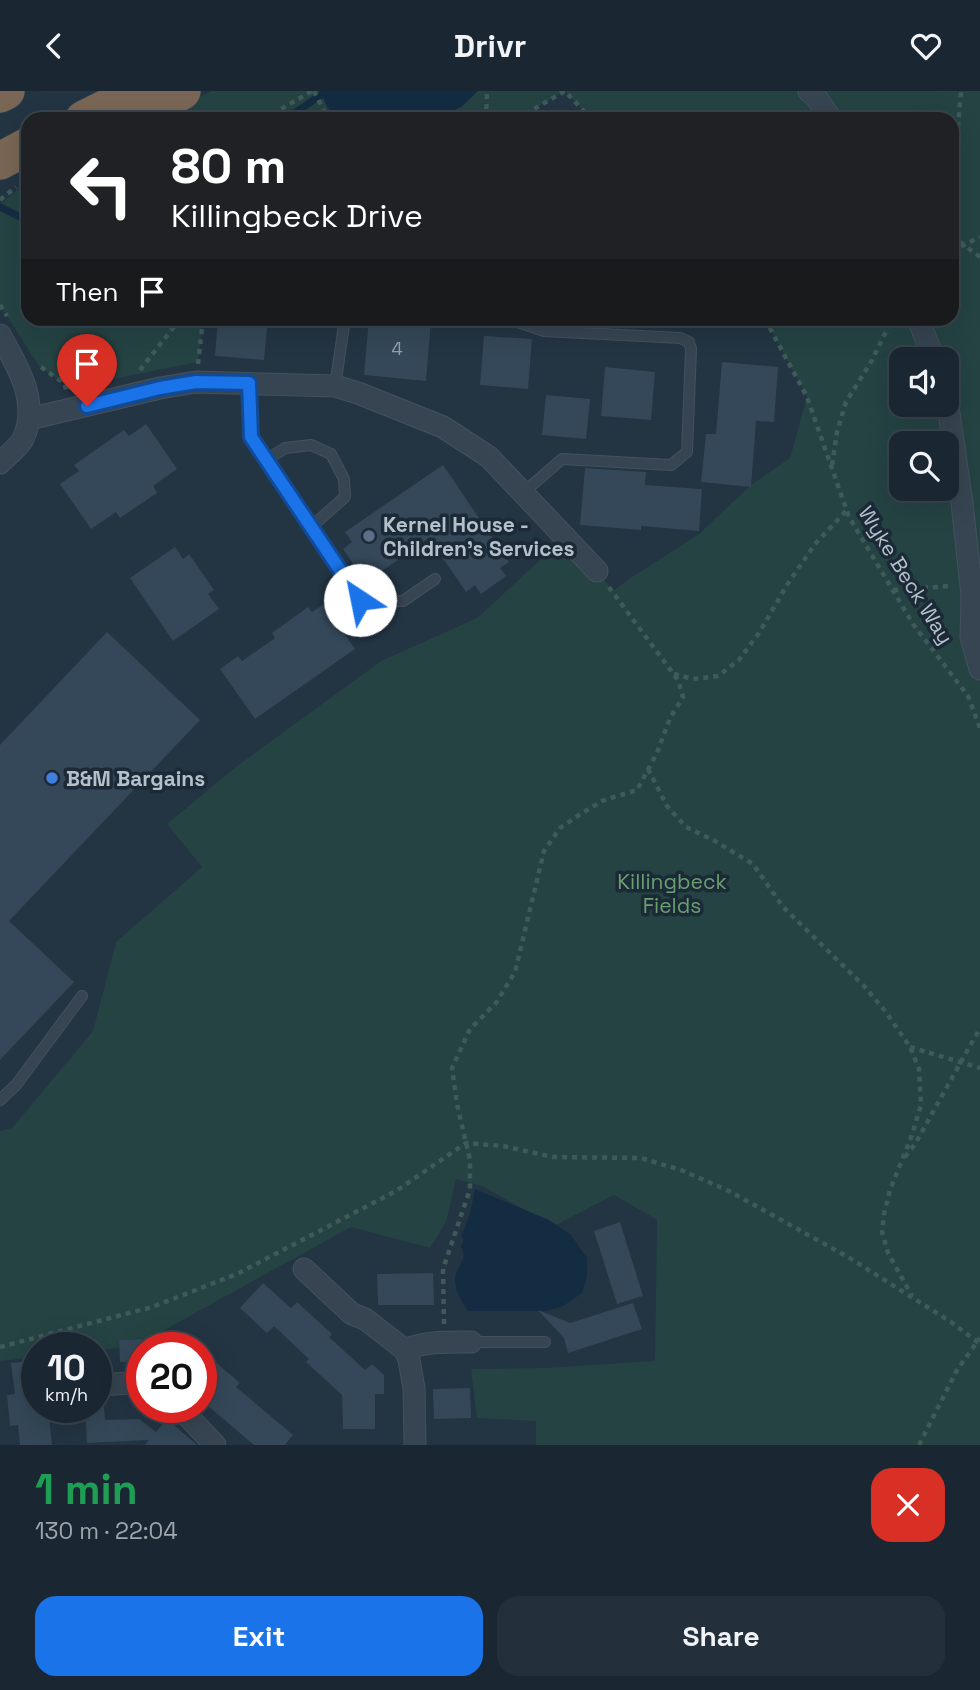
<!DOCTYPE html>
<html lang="en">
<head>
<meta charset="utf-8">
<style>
  body { margin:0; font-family:"Space Grotesk",sans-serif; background:#232f3a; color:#f1f3f6; height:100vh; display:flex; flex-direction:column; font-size:26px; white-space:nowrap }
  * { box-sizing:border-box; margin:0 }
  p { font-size:23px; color:#9fa5ac }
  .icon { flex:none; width:38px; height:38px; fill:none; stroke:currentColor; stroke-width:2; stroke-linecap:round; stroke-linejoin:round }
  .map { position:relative; height:1354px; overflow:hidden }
  .details { display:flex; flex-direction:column; background:#1a2732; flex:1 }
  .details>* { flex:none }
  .hud { position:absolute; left:21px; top:21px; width:938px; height:214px; border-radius:21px; box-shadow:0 7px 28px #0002,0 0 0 2px #38444d; background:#202124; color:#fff; overflow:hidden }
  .tools { position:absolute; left:889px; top:256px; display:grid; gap:14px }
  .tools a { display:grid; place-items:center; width:70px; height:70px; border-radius:14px; background:#1a2732; box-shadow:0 7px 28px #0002,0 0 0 2px #38444d; font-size:35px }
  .speed { position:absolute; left:21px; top:1241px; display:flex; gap:14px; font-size:35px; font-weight:700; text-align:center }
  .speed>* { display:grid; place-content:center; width:91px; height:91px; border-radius:50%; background:#1a2732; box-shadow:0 7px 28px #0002,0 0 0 2px #38444d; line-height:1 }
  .speed small { font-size:18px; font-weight:400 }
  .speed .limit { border:10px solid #d22; background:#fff; color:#111 }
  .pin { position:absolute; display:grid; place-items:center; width:60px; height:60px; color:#fff; margin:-72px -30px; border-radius:50% 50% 50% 0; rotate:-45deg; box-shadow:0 0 7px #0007 }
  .pin .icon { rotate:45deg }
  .me { position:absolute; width:77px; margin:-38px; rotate:326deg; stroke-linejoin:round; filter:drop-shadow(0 0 5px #0008) }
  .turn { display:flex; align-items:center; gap:24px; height:147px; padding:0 35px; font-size:32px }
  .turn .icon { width:91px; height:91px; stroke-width:2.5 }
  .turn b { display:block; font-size:49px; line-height:60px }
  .then { display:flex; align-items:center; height:66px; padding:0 35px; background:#0003; gap:14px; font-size:26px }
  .round { display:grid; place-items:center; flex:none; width:74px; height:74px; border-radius:21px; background:#232f3a }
  .overview { display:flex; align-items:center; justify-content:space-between; height:119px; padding:0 35px }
  h1 { font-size:42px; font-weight:800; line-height:52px; color:#1e9e55 }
  .action { display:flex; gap:14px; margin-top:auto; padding:14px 35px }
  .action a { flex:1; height:80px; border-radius:21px; background:#1a73e8; color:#fff; font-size:28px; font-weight:800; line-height:80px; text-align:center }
  .action a+a { background:#232f3a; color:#f1f3f6 }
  header { display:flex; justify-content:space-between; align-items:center; height:91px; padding:0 35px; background:#1a2732; font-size:32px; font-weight:800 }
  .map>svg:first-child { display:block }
  .green { fill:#254343; fill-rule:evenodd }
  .water { fill:#142c42 }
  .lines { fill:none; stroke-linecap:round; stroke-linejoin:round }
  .stream { stroke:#142c42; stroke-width:7 }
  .building { fill:#344859 }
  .lane-casing { stroke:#44515e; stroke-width:12 }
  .street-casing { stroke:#44515e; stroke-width:23 }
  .highway-casing { stroke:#42505c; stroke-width:38 }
  .path { stroke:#3e5b5a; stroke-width:4.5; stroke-dasharray:5 5; stroke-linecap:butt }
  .lane { stroke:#374552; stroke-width:10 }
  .street { stroke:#374552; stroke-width:21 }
  .highway { stroke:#796654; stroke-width:37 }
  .route-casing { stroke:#114b97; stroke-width:18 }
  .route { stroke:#1a73e8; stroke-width:12 }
  .service-dot { fill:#5c6f8a; stroke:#1c2a37; stroke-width:2.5 }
  .shop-dot { fill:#3f7fe0; stroke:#1c2a37; stroke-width:2.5 }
  .labels { text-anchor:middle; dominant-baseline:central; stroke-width:7; stroke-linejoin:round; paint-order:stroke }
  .number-label { font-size:18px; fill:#92a0ae }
  .poi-label { font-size:21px; font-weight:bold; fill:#b4c0cc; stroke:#1c2a37; text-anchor:start }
  .street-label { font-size:21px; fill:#b4c0cc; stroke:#1c2a37 }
  .park-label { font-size:21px; fill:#69a070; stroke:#1c2a37 }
</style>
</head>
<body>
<header><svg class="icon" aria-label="back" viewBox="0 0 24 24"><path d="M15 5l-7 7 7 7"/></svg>Drivr<svg class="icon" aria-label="heart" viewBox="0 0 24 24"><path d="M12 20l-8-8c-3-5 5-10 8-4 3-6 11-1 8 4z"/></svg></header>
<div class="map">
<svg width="980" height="1354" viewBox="0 0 980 1354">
  <rect width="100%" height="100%" fill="#233443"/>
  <!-- green -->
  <g class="green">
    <path d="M 212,0 L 980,0 L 980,1354 L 536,1354 L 536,1330 L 477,1327 L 471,1278 L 545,1277 L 655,1270 L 657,1129 L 614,1104 L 554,1135 L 482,1095 L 456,1088 L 446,1131 L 430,1157 L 351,1136 L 150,1247 L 119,1249 L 119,1257 L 96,1259 L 96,1256 L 37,1256 L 37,1266 L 0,1270 L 0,1040 L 12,1037 L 93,940 L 116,851 L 202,776 L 167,733 L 237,675 L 381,570 L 477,527 L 565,446 L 597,480 L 613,500 L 629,488 L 699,443 L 751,394 L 790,367 L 807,306 L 765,228 L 952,228 L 952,28 L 591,28 L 565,0 L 517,28 L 156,28 ZM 901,268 L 947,268 L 947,313 L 901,313 ZM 901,352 L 947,352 L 947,397 L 901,397 Z"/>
    <path d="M 28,91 L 28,228 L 203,228 L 198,271 L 84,294 L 65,293 L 39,275 L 0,214 L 0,114 L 22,94 Z"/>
  </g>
  <!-- water -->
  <g class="water">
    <path d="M 319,0 L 478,0 L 461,16 L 437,28 L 334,28 Z"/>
    <path d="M 475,1098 L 549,1129 L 571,1144 L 587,1167 L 587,1185 L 582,1202 L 563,1215 L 547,1220 L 468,1220 C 462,1211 455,1200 455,1188 C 456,1175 469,1168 461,1156 L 464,1148 L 461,1146 L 470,1123 Z"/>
  </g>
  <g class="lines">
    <!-- stream -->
    <g class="stream">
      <path d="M 286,28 L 321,4"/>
      <path d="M 0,116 L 28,130"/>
    </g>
  </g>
  <!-- building -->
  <g class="building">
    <path d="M 218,228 L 268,228 L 264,269 L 215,265 Z"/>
    <path d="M 369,228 L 408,228 L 431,229 L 426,290 L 364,284 Z"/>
    <path d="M 484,245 L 532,248 L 528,298 L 480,294 Z"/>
    <path d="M 722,271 L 778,276 L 774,331 L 756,330 L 751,396 L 701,391 L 706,343 L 716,343 Z"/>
    <path d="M 605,276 L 655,281 L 651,329 L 601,325 Z"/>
    <path d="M 546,304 L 590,308 L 586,348 L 542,344 Z"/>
    <path d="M 146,333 L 177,378 L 153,395 L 157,402 L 120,427 L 116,421 L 91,438 L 60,393 L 79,380 L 74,374 L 124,339 L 129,345 Z"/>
    <path d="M 443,374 L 509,471 L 500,477 L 506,485 L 481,503 L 475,494 L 466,501 L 429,447 L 375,485 L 368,475 L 359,481 L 343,458 L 352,451 L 345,441 Z"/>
    <path d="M 585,377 L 646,381 L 645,394 L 702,398 L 699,440 L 641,435 L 641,439 L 580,434 Z"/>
    <path d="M 175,456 L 183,468 L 189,463 L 214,499 L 208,503 L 219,518 L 173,550 L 130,487 Z"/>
    <path d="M 324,513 L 355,558 L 255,628 L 220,578 L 238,565 L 242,570 L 275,547 L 272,542 L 308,516 L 312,521 Z"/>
    <path d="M 107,541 L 200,629 L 9,830 L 74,891 L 0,969 L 0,654 Z"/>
    <path d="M 620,1131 L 643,1205 L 617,1213 L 594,1140 Z"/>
    <path d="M 433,1182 L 434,1214 L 378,1214 L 377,1183 Z"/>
    <path d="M 263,1192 L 291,1217 L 297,1211 L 332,1243 L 329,1246 L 365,1279 L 372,1273 L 384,1284 L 384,1303 L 375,1303 L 375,1338 L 343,1338 L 342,1304 L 306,1271 L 309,1268 L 274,1235 L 267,1242 L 240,1217 Z"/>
    <path d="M 633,1212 L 642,1238 L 568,1262 L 564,1247 L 538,1219 L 570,1232 Z"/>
    <path d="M 142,1248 L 142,1270 L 120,1271 L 119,1249 Z"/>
    <path d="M 201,1259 L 240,1292 L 236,1296 L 293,1344 L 285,1354 L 254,1354 L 201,1309 Z"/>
    <path d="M 37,1269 L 37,1316 L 48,1316 L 52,1354 L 20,1354 L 18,1334 L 10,1335 L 7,1304 L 15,1303 L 11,1272 Z"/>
    <path d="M 470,1297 L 471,1327 L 434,1328 L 433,1298 Z"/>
    <path d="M 85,1316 L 104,1316 L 105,1329 L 139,1328 L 156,1341 L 167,1328 L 197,1354 L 145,1354 L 149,1349 L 87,1352 Z"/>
  </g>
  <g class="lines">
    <defs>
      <g id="lane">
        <path d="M 509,228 L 544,240 L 680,247 L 689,251 L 691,258 L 687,361 L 671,374 L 562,368 L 523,402"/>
        <path d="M 249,292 L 251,346 L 360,509 L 377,511 L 403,510 L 435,488"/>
        <path d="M 335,295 L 345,228"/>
        <path d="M 266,369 L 285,357 L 311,354 L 331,363 L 344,388 L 345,406 L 311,436"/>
        <path d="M 0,1009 L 16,994 L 82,905"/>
        <path d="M 471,1251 L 545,1251"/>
      </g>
      <g id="street">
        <path d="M 809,0 L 816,6 L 831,28"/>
        <path d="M 918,228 L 934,268"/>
        <path d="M 0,244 C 18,276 40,311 23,348 C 18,357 7,365 0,372"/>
        <path d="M 947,308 L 962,412 L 972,504 L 971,546 L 980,578"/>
        <path d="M 29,328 L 160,297 L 196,291 L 335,295 L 358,302 L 443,336 L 489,366 L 597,480"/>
        <path d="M 304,1178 L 352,1223 L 365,1228 L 405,1259 L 409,1269 L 414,1297 L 415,1354"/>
        <path d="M 405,1259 C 425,1250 448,1251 471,1251"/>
        <path d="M 102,1294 L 142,1291"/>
        <path d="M 179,1316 L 215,1354"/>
      </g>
      <g id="highway">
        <path d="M 0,3 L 6,0"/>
        <path d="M 84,28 L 141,0"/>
        <path d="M 134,28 L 182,0"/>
        <path d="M 0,70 L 28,55"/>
      </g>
    </defs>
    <!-- lane casing -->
    <use href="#lane" class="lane-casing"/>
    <!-- street casing -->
    <use href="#street" class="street-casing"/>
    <!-- highway casing -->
    <use href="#highway" class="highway-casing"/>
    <!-- path -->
    <g class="path">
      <path d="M 314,0 L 328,28"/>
      <path d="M 849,21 L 859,28"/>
      <path d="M 264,28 L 312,0"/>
      <path d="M 486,28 L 487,0"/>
      <path d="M 517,28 L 565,0 L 591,28"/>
      <path d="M 952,106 L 961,0"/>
      <path d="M 0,109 L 16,96"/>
      <path d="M 952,145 L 980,166"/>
      <path d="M 952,160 L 980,146"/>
      <path d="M 0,214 L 7,225"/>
      <path d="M 765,228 L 807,306 L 849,426 L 913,533 L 968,605 L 980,637"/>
      <path d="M 198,273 L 203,228"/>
      <path d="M 41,276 L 65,293 L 66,300"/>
      <path d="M 140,279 L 180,228"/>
      <path d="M 832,374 L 837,341 L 846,311 L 871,271 L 892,228"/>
      <path d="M 893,499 L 951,495"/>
      <path d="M 674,583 L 693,588 L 718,585 L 739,569 L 759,542 L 787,494 L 815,453 L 847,419"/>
      <path d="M 648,678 L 667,715 L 686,736 L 715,750 L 753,773 L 783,816 L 864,895 L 886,921 L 910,956 L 919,978 L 921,1014 L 912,1044 L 890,1099 L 884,1123 L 882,1141 L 888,1162 L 912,1205"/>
      <path d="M 910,956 L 980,977"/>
      <path d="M 905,1066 L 915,1053 L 980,937"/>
      <path d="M 444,1233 L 443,1178 L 470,1098 L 470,1069 L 457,1013 L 452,977 L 470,938 L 496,912 L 515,881 L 544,760 L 560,737 L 579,724 L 602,710 L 637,699 L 657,662 L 670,627 L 683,606 L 678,589 L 608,495"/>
      <path d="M 0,1256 L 152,1216 L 237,1183 L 396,1100 L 466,1052 L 503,1055 L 553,1066 L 641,1067 L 681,1079 L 729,1100 L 848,1166 L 951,1231 L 980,1253"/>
      <path d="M 919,1354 L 957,1279 L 980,1247"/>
    </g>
    <!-- lane -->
    <use href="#lane" class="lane"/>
    <!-- street -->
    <use href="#street" class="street"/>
    <!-- highway -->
    <use href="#highway" class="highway"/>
  </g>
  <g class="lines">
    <defs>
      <path id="route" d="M 87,315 L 160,297 L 196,291 L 249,292 L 251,346 L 360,509"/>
    </defs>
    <!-- route casing -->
    <use href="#route" class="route-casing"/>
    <!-- route -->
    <use href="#route" class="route"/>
  </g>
  <!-- markers -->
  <circle class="service-dot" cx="369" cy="445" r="7"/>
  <circle class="shop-dot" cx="52" cy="687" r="7"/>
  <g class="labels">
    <!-- number labels -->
    <g class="number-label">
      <text x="397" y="257">4</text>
    </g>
    <!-- poi labels -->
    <g class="poi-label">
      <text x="383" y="433">Kernel House -<tspan x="383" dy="24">Children's Services</tspan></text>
      <text x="66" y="687">B&amp;M Bargains</text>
    </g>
    <!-- street labels -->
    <g class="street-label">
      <text transform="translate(906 484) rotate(58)">Wyke Beck Way</text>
    </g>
    <!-- park labels -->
    <g class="park-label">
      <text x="672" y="790">Killingbeck<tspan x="672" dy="24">Fields</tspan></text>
    </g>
  </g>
</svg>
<div class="tools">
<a><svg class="icon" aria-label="sound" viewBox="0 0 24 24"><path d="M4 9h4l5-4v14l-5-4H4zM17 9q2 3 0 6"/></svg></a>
<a><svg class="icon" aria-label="search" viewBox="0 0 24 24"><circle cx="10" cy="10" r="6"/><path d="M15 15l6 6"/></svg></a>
</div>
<div class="speed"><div>10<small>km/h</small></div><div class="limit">20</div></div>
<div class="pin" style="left:87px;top:315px;background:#d93025"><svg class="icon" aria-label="arrive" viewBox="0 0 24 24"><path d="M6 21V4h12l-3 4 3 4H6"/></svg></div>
<svg class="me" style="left:360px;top:509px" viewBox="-20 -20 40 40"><circle r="19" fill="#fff"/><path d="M0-13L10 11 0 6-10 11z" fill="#1a73e8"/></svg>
<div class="hud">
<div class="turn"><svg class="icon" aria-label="left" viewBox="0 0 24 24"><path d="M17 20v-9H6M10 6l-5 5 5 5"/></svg><div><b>80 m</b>Killingbeck Drive</div></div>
<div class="then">Then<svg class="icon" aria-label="arrive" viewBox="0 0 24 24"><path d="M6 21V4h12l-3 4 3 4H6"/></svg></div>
</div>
</div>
<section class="details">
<div class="overview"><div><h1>1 min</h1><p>130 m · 22:04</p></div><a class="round" style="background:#d93025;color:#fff"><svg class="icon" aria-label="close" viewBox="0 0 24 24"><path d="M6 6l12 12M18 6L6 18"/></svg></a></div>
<div class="action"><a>Exit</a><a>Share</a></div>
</section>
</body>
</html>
